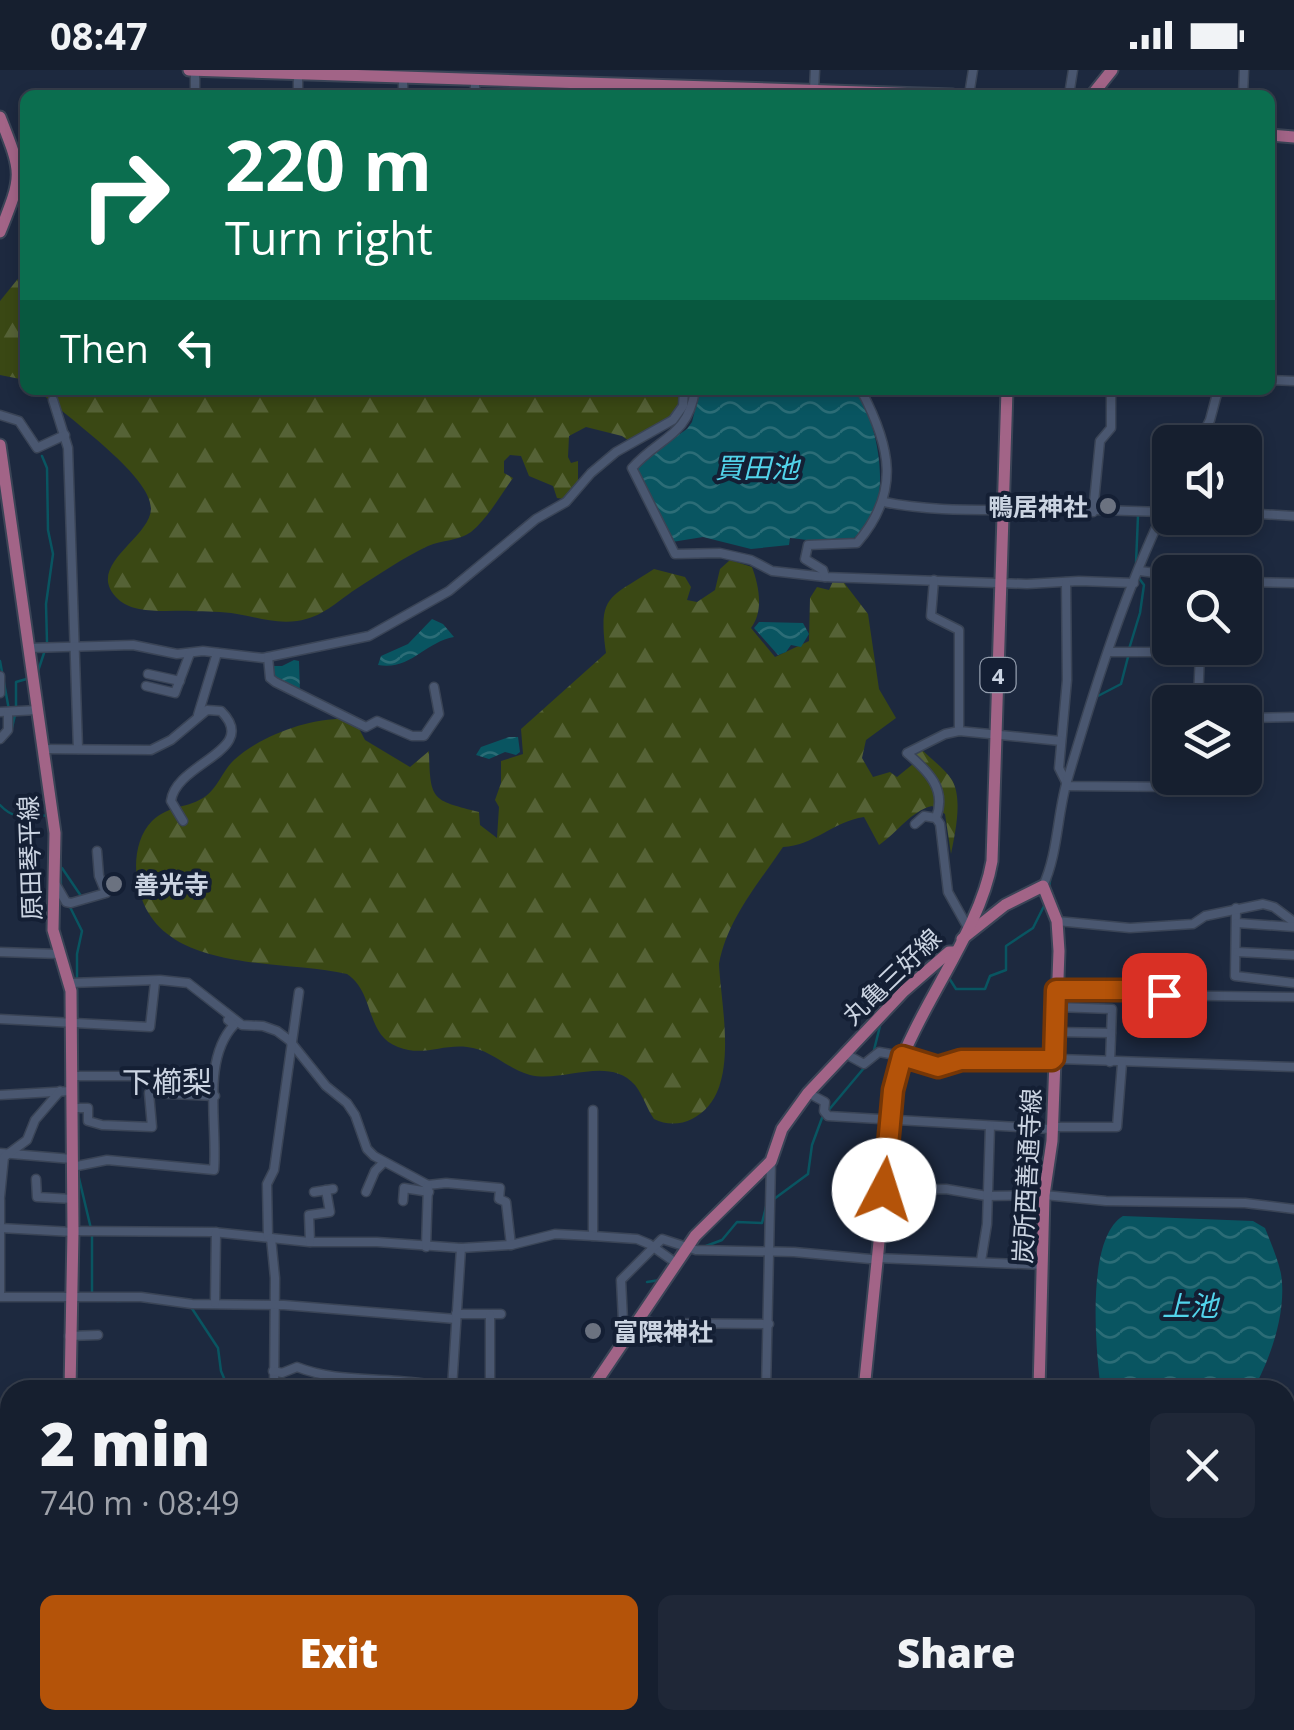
<!DOCTYPE html>
<html lang="en">
<head>
<meta charset="utf-8">
<style>
  body { margin:0; font-family:"Open Sans","Noto Sans JP",sans-serif; background:#1f2737; color:#f1f3f6; height:100vh; display:flex; flex-direction:column; font-size:38px; white-space:nowrap }
  * { box-sizing:border-box; margin:0 }
  p { font-size:32px; color:#9ea2aa }
  .icon { flex:none; width:55px; height:55px; fill:none; stroke:currentColor; stroke-width:2; stroke-linecap:round; stroke-linejoin:round }
  .map { position:relative; flex:1; overflow:hidden }
  .sheet { position:absolute; left:0px; top:1310px; width:1295px; height:350px; display:flex; flex-direction:column; background:#161f2f; border-radius:30px 30px 0 0; box-shadow:0 5px 15px #0003,0 0 0 2px #353d4b }
  .sheet>* { flex:none }
  .banner { position:absolute; left:20px; top:20px; width:1255px; height:305px; border-radius:15px; box-shadow:0 5px 15px #0003,0 0 0 2px #353d4b; background:#0b6e4f; color:#fff; overflow:hidden }
  .controls { position:absolute; left:1152px; top:355px; display:grid; gap:20px }
  .controls a { display:grid; place-items:center; width:110px; height:110px; border-radius:15px; background:#161f2f; box-shadow:0 5px 15px #0003,0 0 0 2px #353d4b; font-size:50px }
  .pin { position:absolute; display:grid; place-items:center; width:85px; height:85px; color:#fff; margin:-42px; border-radius:20px; box-shadow:0 5px 15px #0006 }
  .me { position:absolute; width:110px; margin:-55px; rotate:5deg; stroke-linejoin:round; filter:drop-shadow(0 0 8px #0008) }
  .turn { display:flex; align-items:center; gap:35px; height:210px; padding:0 40px; font-size:45px }
  .turn .icon { width:130px; height:130px; stroke-width:2.5 }
  .turn b { display:block; font-size:70px; line-height:85px }
  .then { display:flex; align-items:center; height:95px; padding:0 40px; background:#0003; gap:20px; font-size:38px }
  .round { display:grid; place-items:center; flex:none; width:105px; height:105px; border-radius:15px; background:#1f2737 }
  .head { display:flex; align-items:center; justify-content:space-between; height:170px; padding:0 40px }
  h1 { font-size:60px; font-weight:800; line-height:75px }
  .button { display:flex; gap:20px; margin-top:auto; padding:20px 40px }
  .button a { flex:1; height:115px; border-radius:15px; background:#b45309; color:#fff; font-size:40px; font-weight:800; line-height:115px; text-align:center }
  .button a+a { background:#1f2737; color:#f1f3f6 }
  .status { display:flex; justify-content:space-between; align-items:center; height:70px; padding:0 50px; background:#161f2f; direction:ltr }
  .status svg { height:28px; fill:currentColor }
  .map>svg:first-child { display:block }
  .forest { fill:url(#forest-firs) }
  .water { fill:url(#water-waves) }
  .lines { fill:none; stroke-linecap:round; stroke-linejoin:round }
  .stream { stroke:#095561; stroke-width:2.5 }
  .minor-casing { stroke:#3a4456; stroke-width:11 }
  .major-casing { stroke:#3a4456; stroke-width:15 }
  .minor { stroke:#4a5770; stroke-width:8 }
  .major { stroke:#a26487; stroke-width:11 }
  .route-casing { stroke:#753606; stroke-width:25 }
  .route { stroke:#b45309; stroke-width:18 }
  .worship-dot { fill:#6b7280; stroke:#141f34; stroke-width:4 }
  .labels { text-anchor:middle; dominant-baseline:central; stroke-width:8; stroke-linejoin:round; paint-order:stroke }
  .shield { fill:#141f34; stroke:#949eae; stroke-width:2.5 }
  .shield-label { font-size:22px; font-weight:bold; fill:#cbd4e2 }
  .poi-label { font-size:25px; font-weight:bold; fill:#cbd4e2; stroke:#141f34; text-anchor:start }
  .street-label { font-size:25px; fill:#cbd4e2; stroke:#141f34 }
  .water-label { font-size:28px; font-style:italic; fill:#52d4eb; stroke:#141f34 }
  .quarter-label { font-size:30px; fill:#cbd4e2; stroke:#141f34 }
</style>
</head>
<body>
<div class="status"><b>08:47</b><svg viewBox="0 0 49 12"><path d="M0 12V9h3v3zM5 12V6h3v6zM10 12V3h3v9zM15 12V0h3v12zM26 1h20v11H26zM47 4h2v5h-2z"/></svg></div>
<div class="map">
<svg width="1294" height="1660" viewBox="0 0 1294 1660">
  <defs>
    <pattern id="forest-firs" width="22" height="20" patternUnits="userSpaceOnUse" patternTransform="scale(2.5)"><rect width="22" height="20" fill="#3a4814"/><path d="M5 1l3.5 6h-7zM16 11l3.5 6h-7z" fill="#556236"/></pattern>
    <pattern id="water-waves" width="16" height="10" patternUnits="userSpaceOnUse" patternTransform="scale(2.5)"><rect width="16" height="10" fill="#095561"/><path d="M0 5q4-4 8 0t8 0" fill="none" stroke="#2c6d77"/></pattern>
  </defs>
  <rect width="100%" height="100%" fill="#1d293f"/>
  <!-- forest -->
  <g class="forest">
    <path d="M 25,200 L 25,310 L 0,305 L 0,231 Z"/>
    <path d="M 38,320 L 689,320 L 665,353 L 629,371 L 622,366 L 586,357 L 569,366 L 568,387 L 571,393 L 578,391 L 578,413 L 564,429 L 557,428 L 553,416 L 529,406 L 521,386 L 510,385 L 504,391 L 504,403 L 513,408 C 500,426 488,448 471,462 C 458,471 442,470 428,476 C 404,487 378,505 356,519 C 335,533 323,547 297,551 C 275,554 257,547 237,544 C 222,541 206,542 191,541 C 169,540 134,545 118,529 C 83,496 150,469 151,439 C 152,405 63,345 38,320 Z"/>
    <path d="M 730,490 L 752,497 C 759,516 764,541 751,558 L 775,587 L 809,571 L 810,528 L 817,517 L 829,520 L 834,509 L 842,510 L 868,544 L 879,619 L 896,648 L 866,670 L 862,688 L 873,707 L 890,702 L 897,707 L 913,694 L 912,685 L 922,680 C 931,689 945,699 952,710 C 963,729 955,763 951,784 L 945,744 L 932,736 C 911,741 898,762 879,775 L 864,747 C 834,751 813,776 783,777 C 758,814 727,850 719,894 C 721,939 742,1025 692,1049 C 680,1055 666,1055 654,1049 C 647,1039 643,1025 635,1015 C 608,985 564,1013 530,1005 C 507,999 491,979 467,977 C 442,974 423,987 398,977 C 365,965 375,922 347,904 C 277,888 149,906 137,808 C 134,789 138,765 152,751 C 170,734 188,739 206,726 C 218,717 223,700 234,690 C 264,663 315,646 354,649 L 365,670 L 410,697 L 429,681 C 430,731 432,730 479,742 L 480,755 L 497,768 L 499,737 L 495,730 L 501,713 L 501,691 L 523,684 L 521,659 L 606,583 C 598,525 608,529 654,499 L 685,507 L 691,517 L 687,530 L 697,532 L 715,520 L 720,499 Z"/>
  </g>
  <!-- water -->
  <g class="water">
    <path d="M 700,320 L 855,320 C 879,351 898,447 852,469 C 834,477 808,469 790,468 L 789,475 L 751,479 L 703,467 L 672,472 L 636,403 L 636,395 L 687,359 L 692,352 Z"/>
    <path d="M 432,549 L 443,554 L 454,567 C 425,572 410,601 378,595 L 381,586 L 408,574 Z"/>
    <path d="M 759,552 L 803,553 L 809,564 L 801,577 L 791,575 L 786,582 L 778,585 L 754,558 Z"/>
    <path d="M 294,590 L 299,591 L 300,623 L 272,609 L 271,596 L 282,596 Z"/>
    <path d="M 509,667 L 518,667 L 520,682 L 516,685 L 505,682 L 489,689 L 476,685 L 481,677 Z"/>
    <path d="M 1123,1146 L 1253,1151 L 1265,1158 C 1271,1173 1278,1189 1281,1204 C 1287,1241 1271,1288 1253,1320 L 1101,1320 C 1096,1281 1085,1169 1123,1146 Z"/>
  </g>
  <g class="lines">
    <!-- stream -->
    <g class="stream">
      <path d="M 42,386 L 47,398 L 48,460 L 53,484 L 46,534 L 47,572"/>
      <path d="M 1136,493 L 1138,446"/>
      <path d="M 1129,579 L 1140,543 L 1144,515 L 1138,507"/>
      <path d="M 0,591 L 9,640"/>
      <path d="M 38,601 L 45,580"/>
      <path d="M 1096,627 L 1121,614 L 1128,587"/>
      <path d="M 16,637 L 16,612 L 30,608"/>
      <path d="M 12,658 L 15,645"/>
      <path d="M 0,735 C 18,754 29,742 48,746"/>
      <path d="M 60,774 L 61,816"/>
      <path d="M 62,798 L 81,826"/>
      <path d="M 1049,819 L 1051,803"/>
      <path d="M 70,837 L 82,861 L 77,884 L 77,966"/>
      <path d="M 949,908 L 956,919 L 985,919 L 990,906 L 1006,900 L 1006,876 L 1033,858 L 1044,836"/>
      <path d="M 902,915 L 926,894"/>
      <path d="M 874,980 L 881,952"/>
      <path d="M 78,1104 L 92,1163 L 92,1223"/>
      <path d="M 774,1129 L 808,1104 L 812,1075 L 822,1048 L 864,998"/>
      <path d="M 706,1176 L 722,1170 L 737,1152 L 762,1153 L 767,1133"/>
      <path d="M 647,1212 L 660,1210"/>
      <path d="M 117,1231 L 139,1230"/>
      <path d="M 191,1237 L 218,1278 L 221,1301 L 229,1320"/>
      <path d="M 479,1660 L 480,1650"/>
      <path d="M 857,1660 L 858,1650"/>
      <path d="M 1013,1660 L 1019,1651"/>
    </g>
    <defs>
      <g id="minor">
        <path d="M 298,4 L 298,25"/>
        <path d="M 403,6 L 403,25"/>
        <path d="M 814,20 L 815,0"/>
        <path d="M 195,25 L 195,0"/>
        <path d="M 475,25 L 475,9"/>
        <path d="M 969,25 L 973,0"/>
        <path d="M 1069,25 L 1073,0"/>
        <path d="M 1243,25 L 1244,0"/>
        <path d="M 1270,310 L 1294,311"/>
        <path d="M 695,320 C 688,367 659,367 632,398 L 675,484 L 720,483 L 751,490 L 772,501 L 825,507 L 1027,514 L 1079,511 L 1134,513"/>
        <path d="M 53,330 L 68,378 L 78,679"/>
        <path d="M 0,345 L 19,351 L 37,378 L 65,365"/>
        <path d="M 1199,372 L 1210,350 L 1218,320"/>
        <path d="M 884,432 C 922,440 962,440 1001,440 L 1004,437 L 1163,442"/>
        <path d="M 1093,442 L 1100,371 L 1111,358 L 1111,320"/>
        <path d="M 1245,443 L 1294,446"/>
        <path d="M 1140,501 L 1170,505"/>
        <path d="M 825,507 L 823,500 L 805,489 L 808,475 L 857,473 C 901,422 891,377 861,320"/>
        <path d="M 934,510 L 931,546 L 959,560 L 959,661"/>
        <path d="M 1066,512 L 1067,610 L 1059,698 L 1068,716 L 1180,717 L 1195,716 L 1195,708"/>
        <path d="M 1245,512 L 1294,513"/>
        <path d="M 1163,557 L 1166,519 L 1170,516"/>
        <path d="M 29,578 L 133,575 L 177,584 L 203,581 L 263,588 L 369,566 L 449,521 L 536,449 L 566,432 L 591,403 L 616,382 L 673,350 L 683,336 L 684,320"/>
        <path d="M 1201,579 L 1234,580"/>
        <path d="M 1109,582 L 1200,582"/>
        <path d="M 268,587 L 270,608 L 275,612 L 366,657 L 377,651 L 412,666 L 424,666 L 439,644 L 434,617"/>
        <path d="M 148,604 L 180,611"/>
        <path d="M 0,606 L 0,623"/>
        <path d="M 146,616 L 175,623 L 190,583"/>
        <path d="M 1198,632 L 1200,582"/>
        <path d="M 0,642 L 38,640"/>
        <path d="M 198,645 L 217,583"/>
        <path d="M 1245,648 L 1294,647"/>
        <path d="M 0,669 L 8,660 L 8,643"/>
        <path d="M 44,679 L 151,680 L 171,670 L 207,640 L 221,641 C 261,681 176,692 171,731 L 183,751"/>
        <path d="M 915,754 L 924,746 L 936,748"/>
        <path d="M 55,813 L 66,832 L 71,833 L 106,823 L 99,806 L 97,781"/>
        <path d="M 1043,816 C 1058,784 1057,745 1067,711 C 1095,616 1126,517 1170,428"/>
        <path d="M 1236,838 L 1235,906 L 1294,913"/>
        <path d="M 1057,851 L 1130,858 L 1193,854 L 1205,846 L 1263,834 L 1274,837 L 1294,852"/>
        <path d="M 1237,853 L 1294,857"/>
        <path d="M 967,856 L 948,822 L 940,754 L 936,748 C 947,719 928,701 907,683 L 945,664 L 959,661 L 1061,671"/>
        <path d="M 0,882 L 59,884"/>
        <path d="M 1237,882 L 1294,885"/>
        <path d="M 69,913 L 160,910 L 188,913 L 242,955 L 263,956 L 277,961 L 289,970 L 326,1016 L 347,1033 L 355,1045 L 367,1079 L 374,1086 L 428,1115 L 446,1113 L 500,1118 L 499,1129 L 506,1132 L 511,1175"/>
        <path d="M 1056,920 L 1131,920 L 1145,925 L 1294,927"/>
        <path d="M 1056,937 L 1112,939 L 1110,992"/>
        <path d="M 0,949 L 150,957 L 155,912"/>
        <path d="M 1056,962 L 1111,963"/>
        <path d="M 844,983 L 864,994 L 879,982 L 913,988 L 938,997 L 961,990 L 1029,988 L 1294,997"/>
        <path d="M 71,1006 L 131,1006"/>
        <path d="M 808,1023 L 825,1032 L 824,1041 L 828,1046 L 1051,1059"/>
        <path d="M 0,1025 L 71,1021"/>
        <path d="M 71,1038 L 88,1038 L 88,1051 L 102,1055 L 152,1057 L 149,1023 L 215,1026"/>
        <path d="M 593,1040 L 593,1166"/>
        <path d="M 1052,1057 L 1117,1057 L 1122,993"/>
        <path d="M 0,1083 L 72,1089"/>
        <path d="M 72,1097 L 107,1090 L 214,1100 C 218,1055 201,990 234,955 L 228,950"/>
        <path d="M 36,1109 L 37,1127 L 73,1129"/>
        <path d="M 884,1120 L 946,1119 L 987,1126 L 1044,1125 L 1106,1131 L 1245,1133 L 1294,1139"/>
        <path d="M 314,1122 L 333,1119"/>
        <path d="M 366,1122 L 375,1101 L 384,1092"/>
        <path d="M 0,1127 L 4,1087 L 27,1070 L 35,1050 L 60,1021"/>
        <path d="M 0,1130 L 0,1226"/>
        <path d="M 403,1131 L 404,1118 L 429,1122"/>
        <path d="M 0,1158 L 73,1162"/>
        <path d="M 73,1161 L 213,1162 L 309,1172 L 377,1172 L 461,1178 L 511,1175 L 555,1164 L 593,1166 L 637,1169 L 649,1174 L 676,1193"/>
        <path d="M 268,1167 L 267,1114 L 274,1100 L 299,922"/>
        <path d="M 271,1168 L 275,1208 L 274,1320"/>
        <path d="M 310,1172 L 309,1145 L 330,1142 L 326,1120"/>
        <path d="M 426,1177 L 428,1115"/>
        <path d="M 877,1188 L 1043,1195"/>
        <path d="M 981,1191 L 987,1154 L 990,1056"/>
        <path d="M 0,1227 L 141,1227 L 192,1234 L 284,1235 L 456,1249"/>
        <path d="M 215,1233 L 216,1162"/>
        <path d="M 456,1244 L 501,1244"/>
        <path d="M 490,1245 L 490,1313 L 494,1317 L 522,1315 L 562,1320"/>
        <path d="M 639,1250 L 655,1253 L 769,1254"/>
        <path d="M 69,1266 L 98,1265"/>
        <path d="M 624,1271 L 621,1210 L 662,1169 L 696,1180 L 794,1182 L 870,1189"/>
        <path d="M 273,1301 L 282,1303 L 297,1297 C 330,1310 364,1308 399,1311 C 426,1313 450,1318 478,1317"/>
        <path d="M 452,1318 L 461,1178"/>
        <path d="M 766,1320 L 771,1091"/>
        <path d="M 2,1431 L 7,1363"/>
        <path d="M 0,1502 L 10,1502"/>
        <path d="M 0,1569 L 10,1569"/>
        <path d="M 197,1650 L 197,1660"/>
        <path d="M 334,1650 L 571,1660"/>
        <path d="M 930,1650 L 937,1660"/>
        <path d="M 266,1660 L 267,1650"/>
        <path d="M 606,1660 L 621,1660"/>
        <path d="M 749,1660 L 749,1650"/>
        <path d="M 1235,1660 L 1235,1650"/>
      </g>
      <g id="major">
        <path d="M 189,0 L 953,25"/>
        <path d="M 1092,25 L 1112,0"/>
        <path d="M 0,47 C 23,105 23,104 0,162"/>
        <path d="M 1270,65 L 1294,67"/>
        <path d="M 0,375 L 55,763 L 53,860 L 71,921 L 73,1162 L 70,1320"/>
        <path d="M 962,869 L 1005,835 L 1043,816 L 1057,851 L 1059,881 L 1052,1071 L 1044,1125 L 1039,1320"/>
        <path d="M 591,1320 L 695,1166 L 771,1091 L 782,1059 L 808,1023 L 904,921 L 949,882 L 954,882"/>
        <path d="M 864,1320 L 896,1004 C 920,934 980,861 992,791 L 1007,320"/>
        <path d="M 0,1362 L 10,1363"/>
        <path d="M 1285,1412 L 1294,1412"/>
        <path d="M 64,1660 L 65,1650"/>
        <path d="M 430,1660 L 441,1650"/>
        <path d="M 782,1660 L 786,1650"/>
        <path d="M 1024,1660 L 1024,1650"/>
      </g>
    </defs>
    <!-- minor casing -->
    <use href="#minor" class="minor-casing"/>
    <!-- major casing -->
    <use href="#major" class="major-casing"/>
    <!-- minor -->
    <use href="#minor" class="minor"/>
    <!-- major -->
    <use href="#major" class="major"/>
  </g>
  <g class="lines">
    <defs>
      <path id="route" d="M 884,1120 L 893,1020 L 902,986 L 938,997 L 961,990 L 1052,990 L 1054,988 L 1056,920 L 1131,920 L 1145,925 L 1164,925"/>
    </defs>
    <!-- route casing -->
    <use href="#route" class="route-casing"/>
    <!-- route -->
    <use href="#route" class="route"/>
  </g>
  <!-- markers -->
  <g class="worship-dot">
    <circle cx="1108" cy="436" r="10"/>
    <circle cx="114" cy="814" r="10"/>
    <circle cx="593" cy="1261" r="10"/>
  </g>
  <g class="labels">
    <!-- shield labels -->
    <rect class="shield" x="980.5" y="588" width="35" height="34" rx="8"/>
    <g class="shield-label">
      <text x="998" y="605">4</text>
    </g>
    <!-- poi labels -->
    <g class="poi-label">
      <text x="1088" y="436" text-anchor="end">鴨居神社</text>
      <text x="134" y="814">善光寺</text>
      <text x="613" y="1261">富隈神社</text>
    </g>
    <!-- street labels -->
    <g class="street-label">
      <text transform="translate(29 788) rotate(-92)">原田琴平線</text>
      <text transform="translate(891 906) rotate(-44)">丸亀三好線</text>
      <text transform="translate(1026 1106) rotate(-87)">炭所西善通寺線</text>
    </g>
    <!-- water labels -->
    <g class="water-label">
      <text x="757" y="397">買田池</text>
      <text x="1190" y="1235">上池</text>
    </g>
    <!-- quarter labels -->
    <g class="quarter-label">
      <text x="167" y="1011">下櫛梨</text>
    </g>
  </g>
</svg>
<div class="controls">
<a><svg class="icon" aria-label="sound" viewBox="0 0 24 24"><path d="M4 9h4l5-4v14l-5-4H4zM17 9q2 3 0 6"/></svg></a>
<a><svg class="icon" aria-label="search" viewBox="0 0 24 24"><circle cx="10" cy="10" r="6"/><path d="M15 15l6 6"/></svg></a>
<a><svg class="icon" aria-label="layers" viewBox="0 0 24 24"><path d="M12 4l9 5-9 5-9-5zM3 14l9 5 9-5"/></svg></a>
</div>
<div class="pin" style="left:1164px;top:925px;background:#d93025"><svg class="icon" aria-label="arrive" viewBox="0 0 24 24"><path d="M6 21V4h12l-3 4 3 4H6"/></svg></div>
<svg class="me" style="left:884px;top:1120px" viewBox="-20 -20 40 40"><circle r="19" fill="#fff"/><path d="M0-13L10 11 0 6-10 11z" fill="#b45309"/></svg>
<div class="banner">
<div class="turn"><svg class="icon" aria-label="right" viewBox="0 0 24 24"><path d="M7 20v-9h11M14 6l5 5-5 5"/></svg><div><b>220 m</b>Turn right</div></div>
<div class="then">Then<svg class="icon" aria-label="left" viewBox="0 0 24 24"><path d="M17 20v-9H6M10 6l-5 5 5 5"/></svg></div>
</div>
<section class="sheet">
<div class="head"><div><h1>2 min</h1><p>740 m · 08:49</p></div><a class="round"><svg class="icon" aria-label="close" viewBox="0 0 24 24"><path d="M6 6l12 12M18 6L6 18"/></svg></a></div>
<div class="button"><a>Exit</a><a>Share</a></div>
</section>
</div>
</body>
</html>
